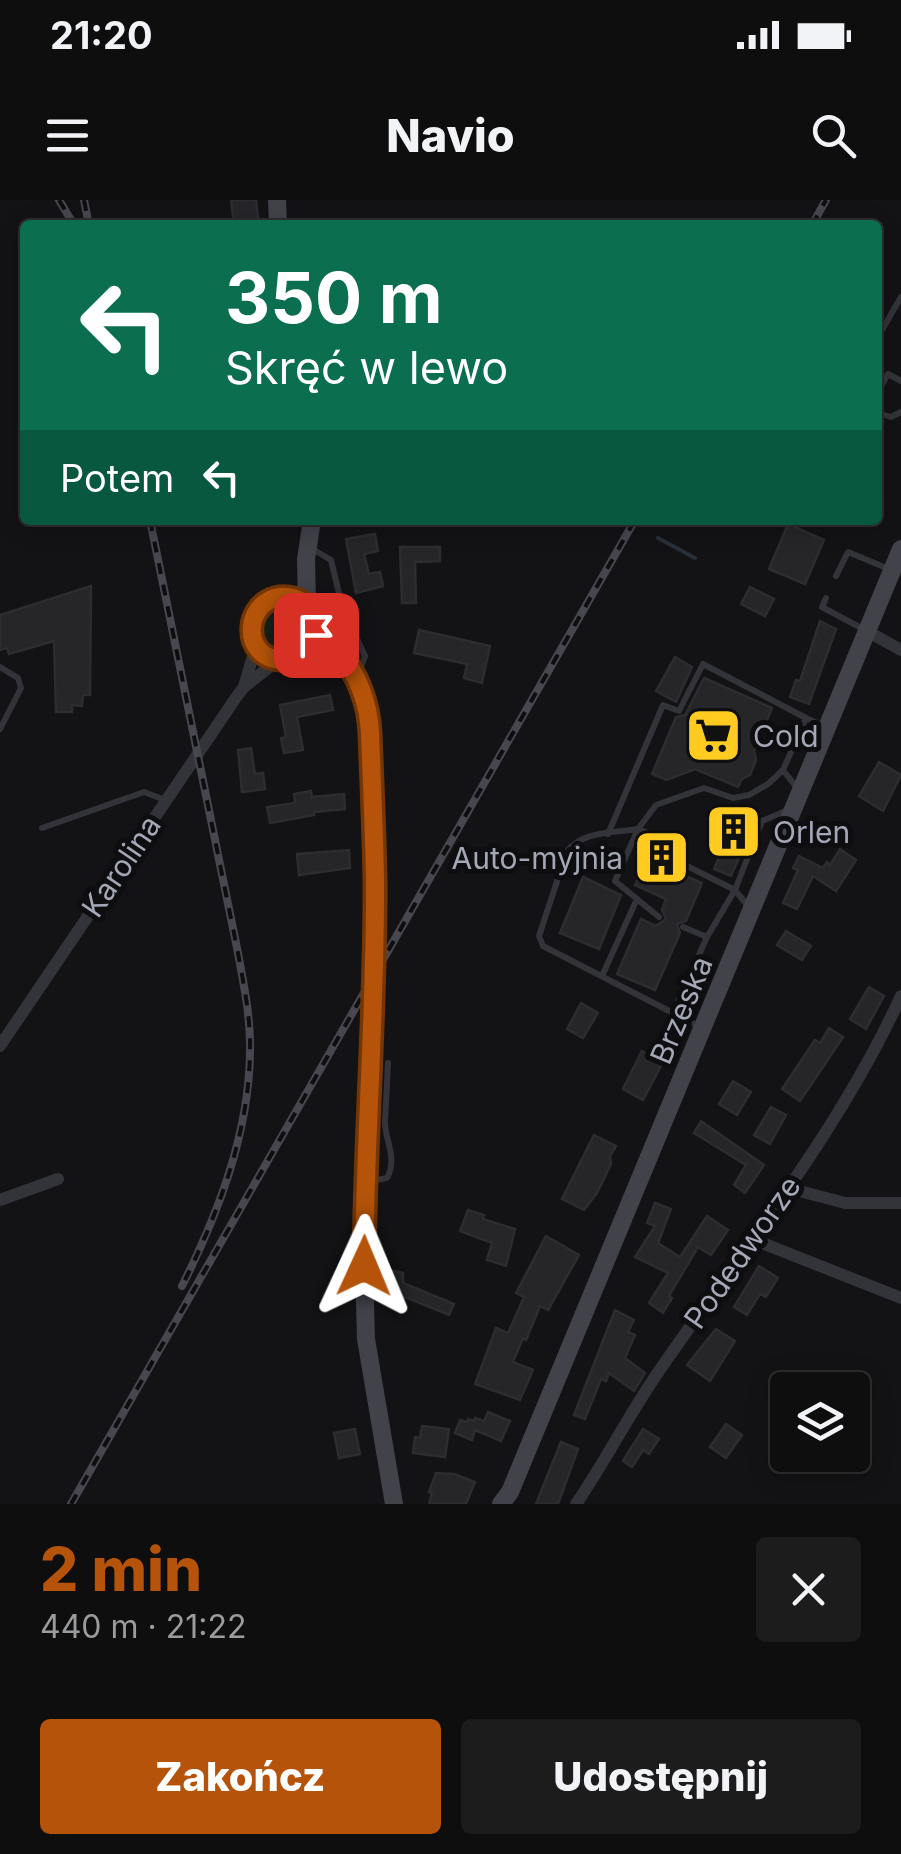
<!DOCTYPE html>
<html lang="pl">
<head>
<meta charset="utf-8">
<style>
  body { margin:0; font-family:Inter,sans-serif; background:#1c1c1d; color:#f1f3f6; height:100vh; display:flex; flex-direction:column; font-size:38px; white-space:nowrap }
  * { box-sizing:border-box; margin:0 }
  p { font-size:32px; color:#9b9c9e }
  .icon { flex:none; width:55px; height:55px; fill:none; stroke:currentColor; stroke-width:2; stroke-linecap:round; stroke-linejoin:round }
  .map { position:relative; height:1304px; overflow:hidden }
  .sheet { display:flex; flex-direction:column; background:#0e0e0f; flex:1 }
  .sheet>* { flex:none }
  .guide { position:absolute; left:20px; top:20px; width:862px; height:305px; border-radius:10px; box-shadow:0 5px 25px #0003,0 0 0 2px #2e2e2f; background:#0b6e4f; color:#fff; overflow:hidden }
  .fabs { position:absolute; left:770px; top:1172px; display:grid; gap:20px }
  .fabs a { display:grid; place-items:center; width:100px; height:100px; border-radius:10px; background:#0e0e0f; box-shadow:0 5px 25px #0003,0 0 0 2px #2e2e2f; font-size:50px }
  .pin { position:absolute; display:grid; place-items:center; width:85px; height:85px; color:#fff; margin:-42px; border-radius:20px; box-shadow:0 5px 15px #0006 }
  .me { position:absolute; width:110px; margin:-55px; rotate:1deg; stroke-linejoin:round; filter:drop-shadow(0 0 8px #0008) }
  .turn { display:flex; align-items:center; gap:35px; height:210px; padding:0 40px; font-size:45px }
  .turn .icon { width:130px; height:130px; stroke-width:2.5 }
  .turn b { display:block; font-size:70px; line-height:85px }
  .then { display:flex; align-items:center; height:95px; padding:0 40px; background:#0003; gap:20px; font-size:38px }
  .round { display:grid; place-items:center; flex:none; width:105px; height:105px; border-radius:10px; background:#1c1c1d }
  .overview { display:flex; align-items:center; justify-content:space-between; height:170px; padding:0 40px }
  h1 { font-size:60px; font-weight:800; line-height:75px; color:#b45309 }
  .primary-button { display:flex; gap:20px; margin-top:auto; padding:20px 40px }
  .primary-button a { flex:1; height:115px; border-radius:10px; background:#b45309; color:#fff; font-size:40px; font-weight:800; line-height:115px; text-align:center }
  .primary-button a+a { background:#1c1c1d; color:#f1f3f6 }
  .status { display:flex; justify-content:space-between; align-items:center; height:70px; padding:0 50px; background:#0e0e0f; direction:ltr }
  .status svg { height:28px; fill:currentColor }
  header { display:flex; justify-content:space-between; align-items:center; height:130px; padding:0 40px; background:#0e0e0f; font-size:45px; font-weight:800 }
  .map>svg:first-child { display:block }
  .green { fill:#18201a }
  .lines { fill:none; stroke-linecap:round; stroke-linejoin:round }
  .stream { stroke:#283039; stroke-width:4 }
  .building { fill:#262528; stroke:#2d2c31; stroke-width:2.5 }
  .lane { stroke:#33343a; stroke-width:6 }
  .street { stroke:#33343a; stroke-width:12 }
  .secondary { stroke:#41424a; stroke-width:18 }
  .rail-casing { stroke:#46474f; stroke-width:8 }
  .rail { stroke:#0e0d0f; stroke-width:4; stroke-dasharray:11; stroke-linecap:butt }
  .route-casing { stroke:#753606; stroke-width:25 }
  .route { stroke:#b45309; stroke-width:18 }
  .labels { text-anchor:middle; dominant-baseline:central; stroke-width:10; stroke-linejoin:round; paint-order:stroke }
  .poi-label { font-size:30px; fill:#a3a7b6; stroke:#0e0d0f; text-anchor:start }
  .street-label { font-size:30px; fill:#a3a7b6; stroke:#0e0d0f }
</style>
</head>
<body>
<div class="status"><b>21:20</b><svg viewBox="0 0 49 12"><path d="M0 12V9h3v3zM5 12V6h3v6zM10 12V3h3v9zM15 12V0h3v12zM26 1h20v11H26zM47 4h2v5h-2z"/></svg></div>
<header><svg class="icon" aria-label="menu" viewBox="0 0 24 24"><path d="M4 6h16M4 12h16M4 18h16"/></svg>Navio<svg class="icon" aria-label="search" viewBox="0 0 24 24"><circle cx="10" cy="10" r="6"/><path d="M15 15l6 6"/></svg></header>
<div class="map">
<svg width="901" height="1304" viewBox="0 0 901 1304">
  <rect width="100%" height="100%" fill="#131214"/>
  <!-- green -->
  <path class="green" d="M 282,407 L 299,412 L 307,429 L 303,434 L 292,429 L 290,435 L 302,441 L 287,451 L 274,448 L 263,434 L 267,416 Z"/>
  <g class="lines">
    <!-- stream -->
    <path class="stream" d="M 658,338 L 695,358"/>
  </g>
  <!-- building -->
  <g class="building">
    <path d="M 231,0 L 256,0 L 259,25 L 234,25 Z"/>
    <path d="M 788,324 L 824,340 L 805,384 L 769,369 Z"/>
    <path d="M 375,334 L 378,351 L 364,354 L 369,374 L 380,372 L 383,386 L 356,393 L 346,339 Z"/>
    <path d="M 400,347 L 440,347 L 440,361 L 415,362 L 416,403 L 402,403 Z"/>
    <path d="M 91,386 L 90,495 L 83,495 L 82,506 L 72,505 L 72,512 L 56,512 L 54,441 L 9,454 L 7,448 L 0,450 L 0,415 Z"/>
    <path d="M 750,387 L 774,399 L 765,416 L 741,404 Z"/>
    <path d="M 820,421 L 836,429 L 809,504 L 790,497 L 796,480 L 800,481 Z"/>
    <path d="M 419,430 L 490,446 L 482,483 L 464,478 L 467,464 L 414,453 Z"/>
    <path d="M 675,457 L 692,467 L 676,502 L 656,491 Z"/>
    <path d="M 704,478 L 772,508 L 754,551 L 756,560 L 750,575 L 742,579 L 738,587 L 695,569 L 667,580 L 652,574 L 676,517 L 685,515 Z"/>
    <path d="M 330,495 L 333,510 L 297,517 L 303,550 L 284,553 L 281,538 L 286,537 L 280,505 Z"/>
    <path d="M 251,548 L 255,574 L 263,573 L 265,589 L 242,592 L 238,550 Z"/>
    <path d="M 879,562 L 901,575 L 883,611 L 859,596 Z"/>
    <path d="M 311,591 L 312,597 L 344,594 L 345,609 L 314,612 L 314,615 L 270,623 L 267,607 L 295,603 L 294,594 Z"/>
    <path d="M 718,616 L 751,630 L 731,676 L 714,669 L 727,639 L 712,633 Z"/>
    <path d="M 653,645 L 673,654 L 671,670 L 702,683 L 686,721 L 677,724 L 680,733 L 655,790 L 617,774 L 641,719 L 656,726 L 666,719 L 662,710 L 666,699 L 635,685 Z"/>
    <path d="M 840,649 L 856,660 L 836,691 L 813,676 L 797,709 L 783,703 L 798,670 L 793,668 L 799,656 L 823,668 L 827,662 L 830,665 Z"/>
    <path d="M 349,650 L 350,668 L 299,675 L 297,654 Z"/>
    <path d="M 583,677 L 621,695 L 599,749 L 560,733 Z"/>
    <path d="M 786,731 L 811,746 L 802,760 L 777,745 Z"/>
    <path d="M 869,787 L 884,796 L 866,829 L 850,819 Z"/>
    <path d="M 581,803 L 598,813 L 583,838 L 567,829 Z"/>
    <path d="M 829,828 L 843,837 L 800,901 L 782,889 L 815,840 L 820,843 Z"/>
    <path d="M 642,851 L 663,862 L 643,900 L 623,889 Z"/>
    <path d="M 733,881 L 751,892 L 737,915 L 719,904 Z"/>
    <path d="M 771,907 L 786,915 L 770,944 L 754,935 Z"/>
    <path d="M 701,921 L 764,965 L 745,993 L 734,985 L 746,965 L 694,933 Z"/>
    <path d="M 594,935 L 616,946 L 610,956 L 611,964 L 597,993 L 584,1010 L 562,999 Z"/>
    <path d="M 655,1003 L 671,1009 L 658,1043 L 680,1057 L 707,1016 L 728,1030 L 711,1055 L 698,1047 L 669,1096 L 672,1098 L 663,1113 L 649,1103 L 668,1073 L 635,1057 L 655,1026 L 647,1023 Z"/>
    <path d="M 468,1010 L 484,1015 L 483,1019 L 515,1029 L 506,1066 L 487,1060 L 492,1043 L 460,1031 Z"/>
    <path d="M 546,1036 L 579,1055 L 548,1110 L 540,1106 L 526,1140 L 523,1138 L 513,1162 L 533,1170 L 520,1200 L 475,1184 L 496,1128 L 508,1133 L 524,1097 L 516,1093 Z"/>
    <path d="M 759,1066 L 778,1078 L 766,1097 L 760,1094 L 747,1115 L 734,1107 Z"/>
    <path d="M 386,1069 L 403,1073 L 403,1083 L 454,1104 L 449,1115 L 387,1090 Z"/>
    <path d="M 615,1110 L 634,1120 L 628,1132 L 635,1135 L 625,1158 L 645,1173 L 634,1191 L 609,1173 L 606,1181 L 601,1179 L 585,1219 L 574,1215 Z"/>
    <path d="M 716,1129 L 735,1141 L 710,1181 L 687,1165 Z"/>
    <path d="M 488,1212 L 510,1221 L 501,1241 L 475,1230 L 472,1240 L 455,1233 L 460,1220 L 467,1222 L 468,1219 L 474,1221 L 475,1218 L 484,1221 Z"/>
    <path d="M 726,1224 L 742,1235 L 726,1258 L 710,1247 Z"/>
    <path d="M 422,1226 L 449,1229 L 445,1257 L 413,1253 L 415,1237 L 420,1238 Z"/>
    <path d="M 355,1229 L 360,1254 L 339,1258 L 334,1233 Z"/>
    <path d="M 643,1229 L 659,1239 L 649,1254 L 643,1250 L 632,1267 L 623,1261 Z"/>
    <path d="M 561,1242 L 578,1249 L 558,1304 L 536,1304 Z"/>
    <path d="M 436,1273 L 454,1274 L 475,1282 L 466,1304 L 429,1304 L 432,1293 L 429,1292 Z"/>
  </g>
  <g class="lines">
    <!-- lane -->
    <g class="lane">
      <path d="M 878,137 L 901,97"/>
      <path d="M 878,192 L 888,174 L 901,181"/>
      <path d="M 878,213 L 891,217 L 901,212"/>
      <path d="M 309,347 L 331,360 L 342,406 L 365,456 L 357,478"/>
      <path d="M 836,376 L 848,352 L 891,370"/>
      <path d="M 826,398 L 822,407 L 865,430"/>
      <path d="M 0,467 L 18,478 L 21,488 L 0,529"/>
      <path d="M 797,588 L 783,570 L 806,518 L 826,527"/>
      <path d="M 42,628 L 144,592 L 165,600"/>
      <path d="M 608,634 L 663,505 L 679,511 L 703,464 L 806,518"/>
      <path d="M 748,706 L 735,690 L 762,621 L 788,610"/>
      <path d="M 659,717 L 615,681 L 638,629 L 680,647 L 679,662 L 735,690 L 707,737 L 683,727"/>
      <path d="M 707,737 L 673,813 L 543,746 L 539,736 L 567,651 C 583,631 613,633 638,629 L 656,605 L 704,588 L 733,598 L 749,595 L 768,584 L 783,570"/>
      <path d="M 602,776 L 637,699"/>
      <path d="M 673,813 L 698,826"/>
      <path d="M 367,982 L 387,978 C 398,957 385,942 385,922 C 386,902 387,883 388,863"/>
    </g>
    <!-- street -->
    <g class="street">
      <path d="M 867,431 L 901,450"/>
      <path d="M 244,487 L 256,445"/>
      <path d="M 0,846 L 235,499 L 244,487 L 277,461"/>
      <path d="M 788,988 L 845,1003 L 901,1003"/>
      <path d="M 0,1000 L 58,979"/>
      <path d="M 752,1039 L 901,1098"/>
      <path d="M 576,1304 C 605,1262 628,1216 657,1174 C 741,1051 839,932 901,796"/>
    </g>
    <!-- secondary -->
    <g class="secondary">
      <path d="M 277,0 L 278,25"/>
      <circle cx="284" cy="429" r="32"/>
      <path d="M 307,405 L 306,359 L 312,320"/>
      <path d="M 317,429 L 340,454 L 361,487 L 369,520 L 375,680 L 364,1066 L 366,1139 L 394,1304"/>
      <path d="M 501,1304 L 510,1292 L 901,349"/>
    </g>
    <defs>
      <g id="rail">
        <path d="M 59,0 L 74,25"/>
        <path d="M 84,0 L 89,25"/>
        <path d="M 812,25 L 826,0"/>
        <path d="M 150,320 L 238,753 C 244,786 251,819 250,852 C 249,934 218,1014 182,1086"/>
        <path d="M 71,1304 L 635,320"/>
      </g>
    </defs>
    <!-- rail casing -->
    <use href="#rail" class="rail-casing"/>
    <!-- rail -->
    <use href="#rail" class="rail"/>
  </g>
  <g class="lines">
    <defs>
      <path id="route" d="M 316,435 C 305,472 248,467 252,426 C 253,416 259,406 268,401 C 284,392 305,398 313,414 C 317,422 316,428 321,435 C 326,441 333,445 338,451 C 358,474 369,504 370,534 C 372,582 374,630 375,678 C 376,807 365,937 364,1066"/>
    </defs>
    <!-- route casing -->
    <use href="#route" class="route-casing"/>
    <!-- route -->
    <use href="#route" class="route"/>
  </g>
  <!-- icons -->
  <defs>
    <symbol id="supermarket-square" viewBox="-11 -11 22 22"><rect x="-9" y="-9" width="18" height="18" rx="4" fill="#ffcb20" stroke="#0e0d0f"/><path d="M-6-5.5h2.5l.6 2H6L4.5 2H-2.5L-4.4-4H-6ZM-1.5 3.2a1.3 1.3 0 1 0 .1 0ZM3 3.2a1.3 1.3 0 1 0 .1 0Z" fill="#111"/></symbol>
    <symbol id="building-square" viewBox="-11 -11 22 22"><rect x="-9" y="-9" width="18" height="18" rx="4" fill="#ffcb20" stroke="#0e0d0f"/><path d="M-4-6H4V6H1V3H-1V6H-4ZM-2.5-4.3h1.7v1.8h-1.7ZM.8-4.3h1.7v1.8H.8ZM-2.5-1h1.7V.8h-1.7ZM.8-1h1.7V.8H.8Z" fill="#111"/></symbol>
  </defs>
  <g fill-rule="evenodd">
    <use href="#supermarket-square" x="682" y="504" width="63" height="63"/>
    <use href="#building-square" x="702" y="600" width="63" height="63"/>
    <use href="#building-square" x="630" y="626" width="63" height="63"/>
  </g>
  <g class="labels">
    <!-- poi labels -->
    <g class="poi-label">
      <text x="753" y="536">Cold</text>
      <text x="773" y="632">Orlen</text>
      <text x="623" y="658" text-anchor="end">Auto-myjnia</text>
    </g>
    <!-- street labels -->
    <g class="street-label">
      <text transform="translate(121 666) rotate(-56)">Karolina</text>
      <text transform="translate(681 810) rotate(-67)">Brzeska</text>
      <text transform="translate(742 1052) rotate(-55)">Podedworze</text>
    </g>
  </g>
</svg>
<div class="fabs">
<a><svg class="icon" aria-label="layers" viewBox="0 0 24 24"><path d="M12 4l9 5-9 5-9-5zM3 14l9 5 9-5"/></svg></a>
</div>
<div class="pin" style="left:316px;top:435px;background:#d93025"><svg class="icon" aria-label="arrive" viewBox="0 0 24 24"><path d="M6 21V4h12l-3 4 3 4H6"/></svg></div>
<svg class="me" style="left:364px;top:1066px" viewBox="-20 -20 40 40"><path d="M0-17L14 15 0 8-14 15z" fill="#b45309" stroke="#fff" stroke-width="4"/></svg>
<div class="guide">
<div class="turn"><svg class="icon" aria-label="left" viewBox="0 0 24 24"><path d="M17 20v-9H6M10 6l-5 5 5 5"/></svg><div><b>350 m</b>Skręć w lewo</div></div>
<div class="then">Potem<svg class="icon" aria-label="left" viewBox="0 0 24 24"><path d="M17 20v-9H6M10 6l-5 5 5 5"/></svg></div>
</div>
</div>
<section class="sheet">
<div class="overview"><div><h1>2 min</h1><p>440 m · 21:22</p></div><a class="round"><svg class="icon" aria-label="close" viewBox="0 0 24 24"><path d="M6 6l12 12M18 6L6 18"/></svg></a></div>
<div class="primary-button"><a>Zakończ</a><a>Udostępnij</a></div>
</section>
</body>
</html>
